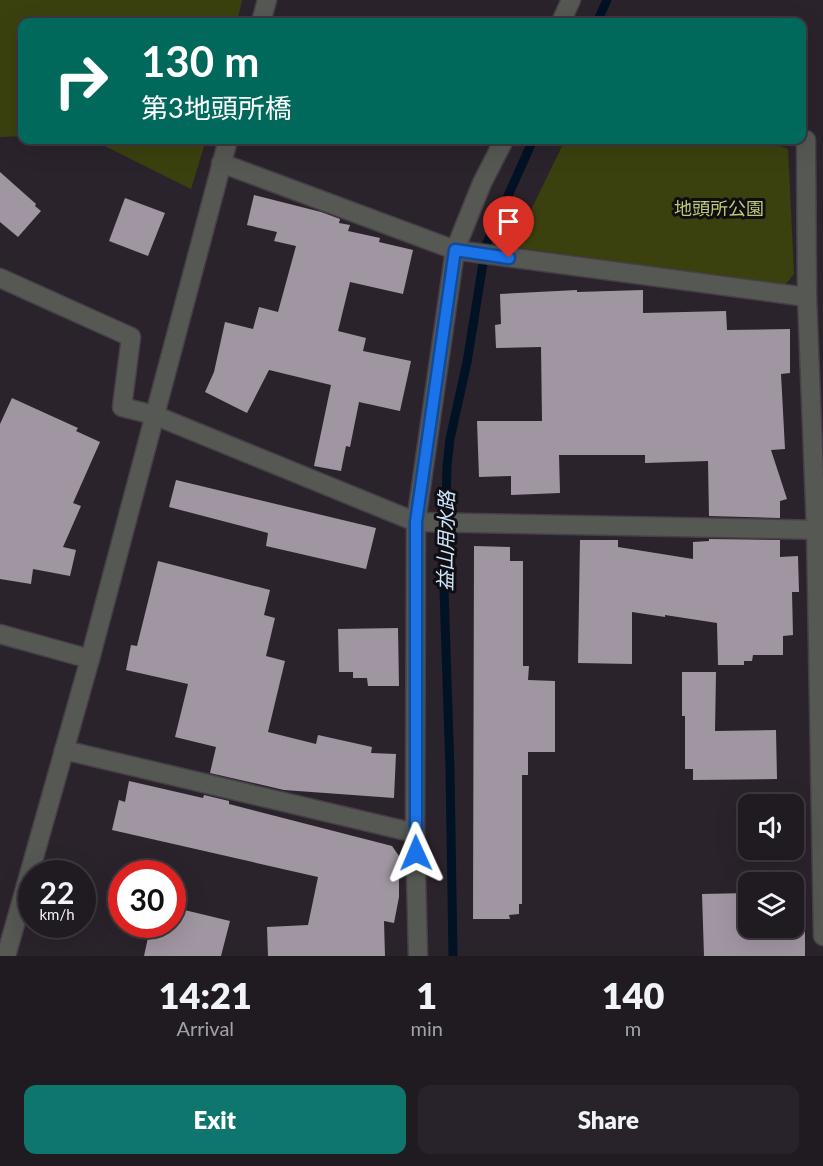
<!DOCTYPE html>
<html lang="en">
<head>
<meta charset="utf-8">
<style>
  body { margin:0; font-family:Lato,"Noto Sans JP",sans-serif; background:#28232a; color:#f1f3f6; height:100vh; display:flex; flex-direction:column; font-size:22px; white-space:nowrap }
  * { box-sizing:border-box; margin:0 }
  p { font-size:20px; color:#a2a1a5 }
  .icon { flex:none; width:33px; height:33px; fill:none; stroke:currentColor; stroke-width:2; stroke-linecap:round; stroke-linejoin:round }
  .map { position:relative; height:956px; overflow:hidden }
  .panel { display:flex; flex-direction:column; background:#201a21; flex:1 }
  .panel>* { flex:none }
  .hud { position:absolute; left:18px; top:18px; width:788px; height:126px; border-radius:12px; box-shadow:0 6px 24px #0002,0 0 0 2px #3d383f; background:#00695c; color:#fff; overflow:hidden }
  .controls { position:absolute; left:738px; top:794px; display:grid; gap:12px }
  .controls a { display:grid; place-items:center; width:66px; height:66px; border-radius:12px; background:#201a21; box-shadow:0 6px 24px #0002,0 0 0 2px #3d383f; font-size:30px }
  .speed { position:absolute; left:18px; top:860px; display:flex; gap:12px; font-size:30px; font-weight:700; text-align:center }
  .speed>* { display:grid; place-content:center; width:78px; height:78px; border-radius:50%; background:#201a21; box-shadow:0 6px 24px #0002,0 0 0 2px #3d383f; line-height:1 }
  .speed small { font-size:15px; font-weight:400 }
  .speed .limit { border:9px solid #d22; background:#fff; color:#111 }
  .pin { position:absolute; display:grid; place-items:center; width:51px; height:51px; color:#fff; margin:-62px -26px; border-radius:50% 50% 50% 0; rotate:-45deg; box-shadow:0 0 6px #0007 }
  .pin .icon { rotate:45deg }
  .me { position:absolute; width:66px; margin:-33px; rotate:359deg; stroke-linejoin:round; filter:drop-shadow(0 0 4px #0008) }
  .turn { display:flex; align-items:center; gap:21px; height:126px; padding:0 24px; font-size:27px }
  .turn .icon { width:78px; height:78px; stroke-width:2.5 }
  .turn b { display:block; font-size:42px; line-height:51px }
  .eta { display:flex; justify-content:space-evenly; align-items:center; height:102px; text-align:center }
  .eta b { font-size:36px; font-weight:800; line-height:42px }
  .action { display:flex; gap:12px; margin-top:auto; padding:12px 24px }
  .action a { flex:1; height:69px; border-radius:12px; background:#0f766e; color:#fff; font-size:24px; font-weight:800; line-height:69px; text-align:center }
  .action a+a { background:#28232a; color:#f1f3f6 }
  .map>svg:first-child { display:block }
  .green { fill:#3b410e }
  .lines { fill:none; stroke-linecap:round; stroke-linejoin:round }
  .stream { stroke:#001224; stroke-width:9 }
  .building { fill:#a096a2 }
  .minor-casing { stroke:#463f47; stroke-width:21 }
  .tertiary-casing { stroke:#463f47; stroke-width:21 }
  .minor { stroke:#565853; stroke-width:18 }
  .tertiary { stroke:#565853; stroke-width:18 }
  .route-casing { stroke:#114b97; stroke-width:15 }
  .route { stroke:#1a73e8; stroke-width:10 }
  .labels { text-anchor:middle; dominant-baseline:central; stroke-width:6; stroke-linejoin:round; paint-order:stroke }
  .park-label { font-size:18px; fill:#beca75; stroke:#110e12 }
  .water-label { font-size:20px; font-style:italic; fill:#cbe6fe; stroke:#110e12 }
</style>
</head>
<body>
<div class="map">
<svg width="823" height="956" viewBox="0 0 823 956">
  <rect width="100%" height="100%" fill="#2b232c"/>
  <!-- green -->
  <g class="green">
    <path d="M 0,0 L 242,0 L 237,22 L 22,22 L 22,136 L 0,137 Z"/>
    <path d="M 93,140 L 206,140 L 191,189 Z"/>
    <path d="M 565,140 L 762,140 L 788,149 L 794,274 L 785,285 L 513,247 Z"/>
  </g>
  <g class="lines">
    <!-- stream -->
    <g class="stream">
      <path d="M 597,22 L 607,0"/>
      <path d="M 453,956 L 450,771 L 444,590 L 447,466 L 450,439 L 467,362 L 486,245 L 533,140"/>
    </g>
  </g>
  <!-- building -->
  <g class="building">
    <path d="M 0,172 L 36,204 L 35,206 L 41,211 L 18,237 L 0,222 Z"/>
    <path d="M 254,195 L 321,212 L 340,219 L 339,223 L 350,225 L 348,231 L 380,238 L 379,242 L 413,250 L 403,294 L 350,282 L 338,331 L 366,338 L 363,351 L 411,361 L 400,411 L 359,402 L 350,447 L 346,446 L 341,471 L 314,466 L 331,385 L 269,370 L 247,413 L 205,392 L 214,372 L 225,322 L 253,329 L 259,307 L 278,312 L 296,246 L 274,241 L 277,232 L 247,225 Z"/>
    <path d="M 125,198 L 165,213 L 148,256 L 109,241 Z"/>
    <path d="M 577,290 L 577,292 L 643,290 L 643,313 L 726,311 L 727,330 L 790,329 L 790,373 L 781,374 L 785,449 L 771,450 L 787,499 L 780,501 L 780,518 L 709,516 L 708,461 L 645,463 L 645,455 L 559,455 L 560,493 L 511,495 L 511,476 L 479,477 L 477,421 L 542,421 L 541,347 L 496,348 L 495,325 L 501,324 L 500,294 Z"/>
    <path d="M 12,398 L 78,428 L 76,431 L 100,442 L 73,503 L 81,506 L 63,547 L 76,550 L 70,576 L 33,569 L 31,584 L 0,579 L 0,424 Z"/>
    <path d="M 176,480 L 376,528 L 366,569 L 266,546 L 268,533 L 169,507 Z"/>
    <path d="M 709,539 L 780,540 L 780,557 L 798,556 L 799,592 L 792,592 L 793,635 L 783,636 L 783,655 L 753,655 L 752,661 L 744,661 L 744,665 L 718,665 L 717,623 L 665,615 L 665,617 L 632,612 L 632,664 L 578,663 L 580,540 L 618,540 L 618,547 L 693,559 L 693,542 L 709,541 Z"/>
    <path d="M 474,546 L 510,547 L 510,561 L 523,561 L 523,666 L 529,666 L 528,680 L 555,681 L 555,752 L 528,752 L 528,775 L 522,775 L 522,904 L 519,904 L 519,914 L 509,915 L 510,919 L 473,919 Z"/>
    <path d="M 158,561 L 270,590 L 264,615 L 275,618 L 266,656 L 285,661 L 268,732 L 316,744 L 318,735 L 372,747 L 371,753 L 396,754 L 394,798 L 284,790 L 210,773 L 216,747 L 175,737 L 188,684 L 126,670 L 131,645 L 137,646 Z"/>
    <path d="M 398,628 L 399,686 L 368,686 L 367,678 L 353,678 L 353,672 L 339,672 L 338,629 Z"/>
    <path d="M 682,672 L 716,672 L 715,731 L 776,730 L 777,779 L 693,780 L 693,769 L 685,769 L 685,716 L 682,716 Z"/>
    <path d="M 129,781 L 203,798 L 204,795 L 229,801 L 229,804 L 392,846 L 399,856 L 399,897 L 394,923 L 384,921 L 385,956 L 268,956 L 267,927 L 308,925 L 318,877 L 112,830 L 119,800 L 125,802 Z"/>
    <path d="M 748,893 L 748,927 L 794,927 L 794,903 L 797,903 L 798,932 L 805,931 L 805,956 L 704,956 L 702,894 Z"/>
    <path d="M 172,907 L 230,921 L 221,956 L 144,956 L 151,924 L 172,924 Z"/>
  </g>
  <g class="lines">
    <defs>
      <g id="minor">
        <path d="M 561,22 L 571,0"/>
        <path d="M 806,140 L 807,297 L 816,529 L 823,936"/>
        <path d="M 221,163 L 455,250 L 807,297"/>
        <path d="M 0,278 L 131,337 L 122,407 L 154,415 L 416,522 L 823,530"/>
        <path d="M 0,634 L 90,659"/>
        <path d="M 64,750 L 415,833"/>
        <path d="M 418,956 L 415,833 L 416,522 L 455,250 L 482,183 L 504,140"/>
      </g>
      <g id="tertiary">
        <path d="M 261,22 L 267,0"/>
        <path d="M 6,956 L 90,659 L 228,140"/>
      </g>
    </defs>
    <!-- minor casing -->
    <use href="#minor" class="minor-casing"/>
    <!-- tertiary casing -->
    <use href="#tertiary" class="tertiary-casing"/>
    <!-- minor -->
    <use href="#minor" class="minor"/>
    <!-- tertiary -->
    <use href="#tertiary" class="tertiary"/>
  </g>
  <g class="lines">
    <defs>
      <path id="route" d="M 416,853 L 416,522 L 455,250 L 509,258"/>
    </defs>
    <!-- route casing -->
    <use href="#route" class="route-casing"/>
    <!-- route -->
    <use href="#route" class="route"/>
  </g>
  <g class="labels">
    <!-- park labels -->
    <g class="park-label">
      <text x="719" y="208">地頭所公園</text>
    </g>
    <!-- water labels -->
    <g class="water-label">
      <text transform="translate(445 541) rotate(-89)">益山用水路</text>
    </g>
  </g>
</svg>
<div class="controls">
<a><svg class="icon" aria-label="sound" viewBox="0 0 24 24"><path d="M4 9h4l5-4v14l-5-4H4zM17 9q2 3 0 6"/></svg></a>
<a><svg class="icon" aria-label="layers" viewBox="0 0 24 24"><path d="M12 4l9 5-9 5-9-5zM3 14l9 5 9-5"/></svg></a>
</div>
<div class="speed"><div>22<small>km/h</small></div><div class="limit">30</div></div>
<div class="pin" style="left:509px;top:258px;background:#d93025"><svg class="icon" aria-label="arrive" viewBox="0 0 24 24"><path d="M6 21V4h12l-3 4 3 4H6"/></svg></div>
<svg class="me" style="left:416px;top:853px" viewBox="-20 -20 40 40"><path d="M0-17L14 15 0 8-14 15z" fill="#1a73e8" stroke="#fff" stroke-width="4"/></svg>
<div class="hud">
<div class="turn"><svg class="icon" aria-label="right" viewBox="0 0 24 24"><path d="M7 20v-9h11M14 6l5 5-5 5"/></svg><div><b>130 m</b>第3地頭所橋</div></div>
</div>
</div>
<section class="panel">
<div class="eta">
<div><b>14:21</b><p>Arrival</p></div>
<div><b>1</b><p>min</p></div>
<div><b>140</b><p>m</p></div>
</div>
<div class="action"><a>Exit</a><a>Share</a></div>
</section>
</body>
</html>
